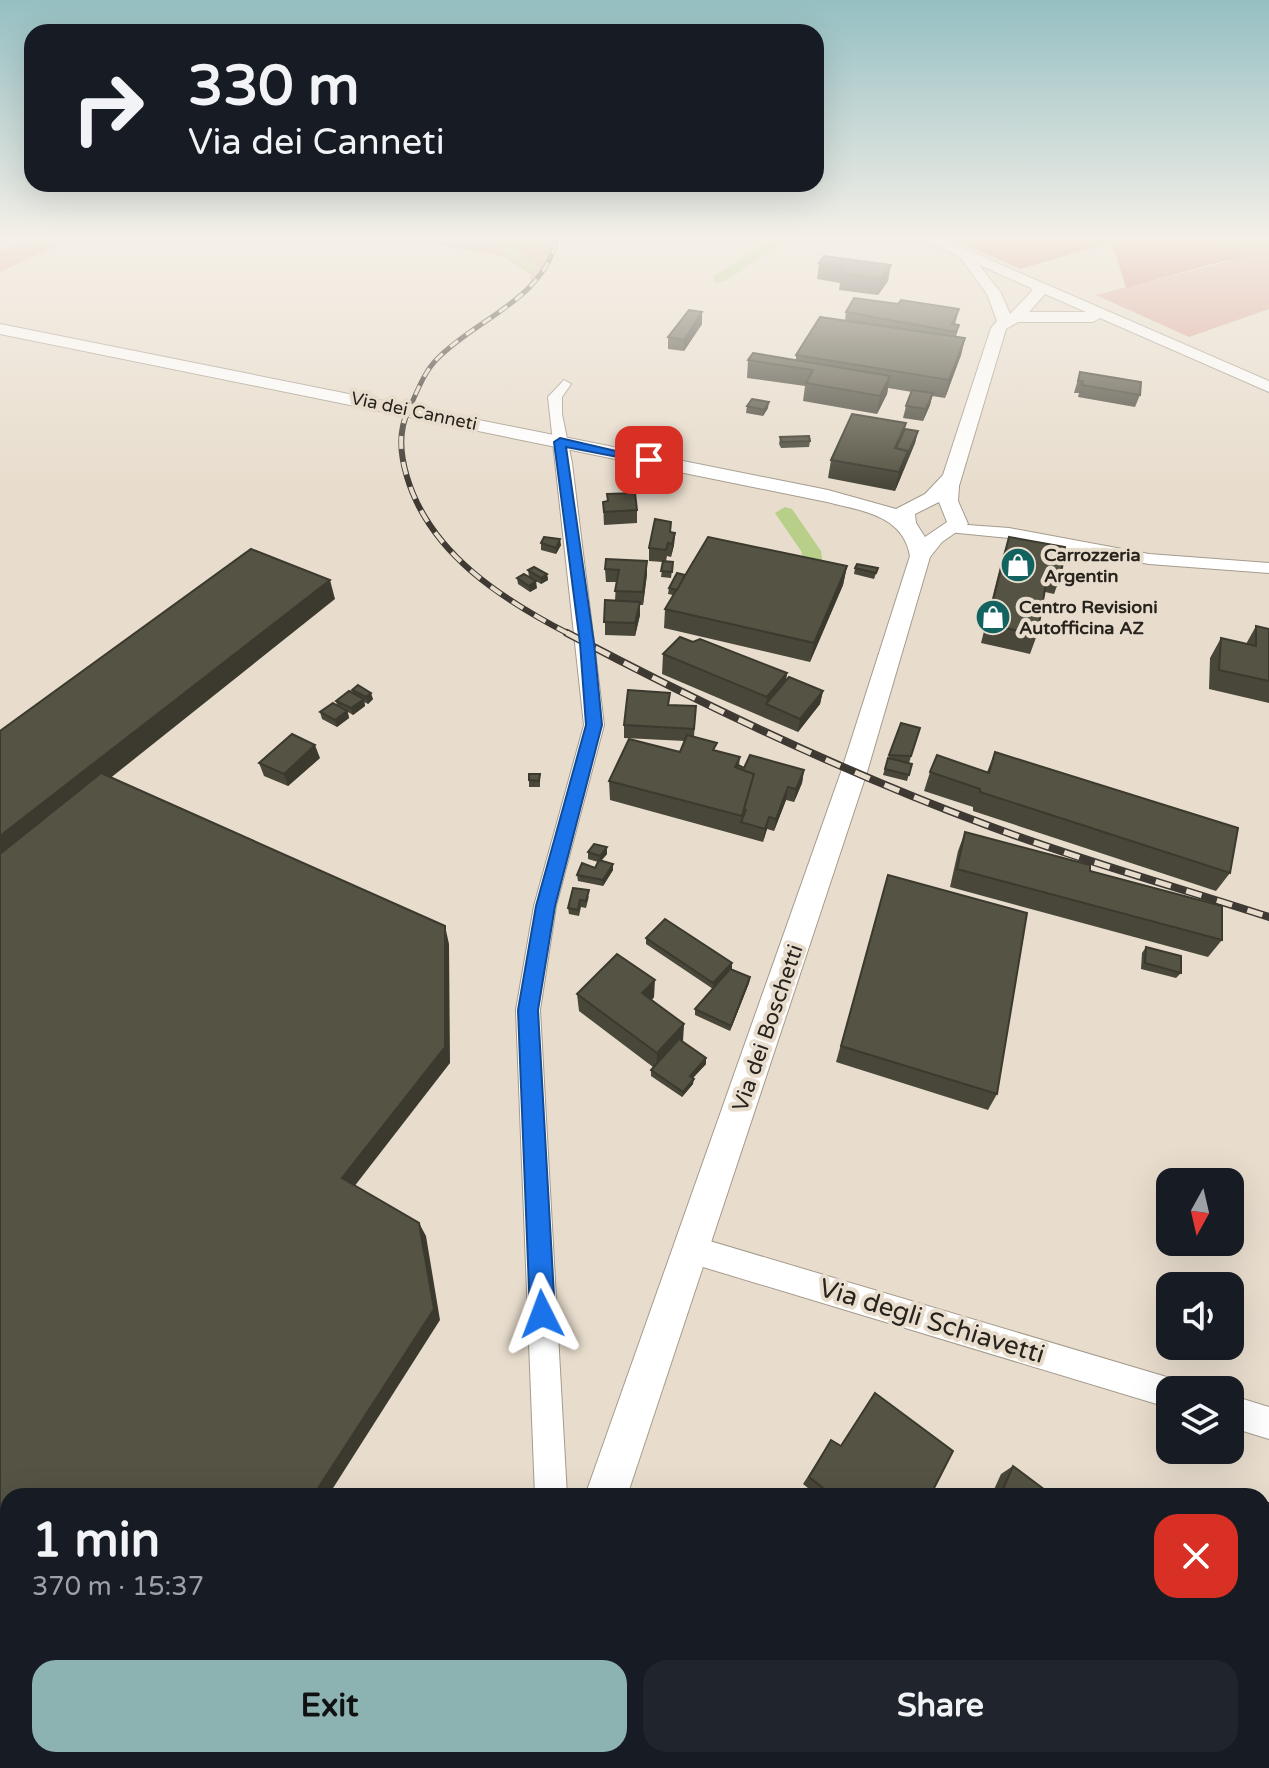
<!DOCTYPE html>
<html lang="en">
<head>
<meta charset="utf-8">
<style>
  body { margin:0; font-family:"Varela Round",sans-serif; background:#20242c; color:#f1f3f6; height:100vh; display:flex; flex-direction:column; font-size:30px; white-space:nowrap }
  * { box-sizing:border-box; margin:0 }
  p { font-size:26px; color:#9ea1a6 }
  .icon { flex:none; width:44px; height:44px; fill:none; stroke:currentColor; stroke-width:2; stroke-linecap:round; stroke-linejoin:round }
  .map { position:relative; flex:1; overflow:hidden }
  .panel { position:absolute; left:0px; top:1488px; width:1270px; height:280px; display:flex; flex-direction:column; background:#171b24; border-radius:24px 24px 0 0; box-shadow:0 8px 32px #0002 }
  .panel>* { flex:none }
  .banner { position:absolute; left:24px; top:24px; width:800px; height:168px; border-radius:24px; box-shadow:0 8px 32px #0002; background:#171b24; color:#f1f3f6; overflow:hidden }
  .needle { width:52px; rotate:188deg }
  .tools { position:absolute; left:1156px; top:1168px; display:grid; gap:16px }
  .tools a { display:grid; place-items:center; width:88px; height:88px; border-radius:16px; background:#171b24; box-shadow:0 8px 32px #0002; font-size:40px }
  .pin { position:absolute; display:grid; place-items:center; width:68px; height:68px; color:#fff; margin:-34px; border-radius:16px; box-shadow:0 4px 12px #0006 }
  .me { position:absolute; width:88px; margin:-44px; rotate:357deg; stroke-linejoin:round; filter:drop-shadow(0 0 6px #0008) }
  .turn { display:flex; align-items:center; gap:28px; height:168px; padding:0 32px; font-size:36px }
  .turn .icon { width:104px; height:104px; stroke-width:2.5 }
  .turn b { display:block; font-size:56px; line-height:68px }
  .round { display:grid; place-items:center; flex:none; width:84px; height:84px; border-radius:24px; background:#20242c }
  .head { display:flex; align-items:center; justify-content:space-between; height:136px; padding:0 32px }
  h1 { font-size:48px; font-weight:800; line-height:60px }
  .button { display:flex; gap:16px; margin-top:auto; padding:16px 32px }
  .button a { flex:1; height:92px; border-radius:24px; background:#8db2b2; color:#111; font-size:32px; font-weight:800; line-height:92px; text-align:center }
  .button a+a { background:#20242c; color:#f1f3f6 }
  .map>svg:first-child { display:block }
  .green { fill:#daa297 }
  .forest { fill:#cf8577 }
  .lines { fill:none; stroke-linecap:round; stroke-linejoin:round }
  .canal { fill:#b8cf8a; fill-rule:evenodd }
  .minor-casing { stroke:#a59b8c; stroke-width:2 }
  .tertiary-casing { stroke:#a59b8c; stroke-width:2 }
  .minor { fill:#fff; fill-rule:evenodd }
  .tertiary { fill:#fff; fill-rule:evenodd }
  .rail-far2-casing { stroke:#3e3932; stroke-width:5 }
  .rail-far1-casing { stroke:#3e3932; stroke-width:6 }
  .rail-casing { stroke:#3e3932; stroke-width:8 }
  .rail-far2 { stroke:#e8ddcd; stroke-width:3; stroke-dasharray:10; stroke-linecap:butt }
  .rail-far1 { stroke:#e8ddcd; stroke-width:4; stroke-dasharray:13; stroke-linecap:butt }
  .rail { stroke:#e8ddcd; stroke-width:5; stroke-dasharray:16; stroke-linecap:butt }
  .wall { fill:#49473a }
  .shaded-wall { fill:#3c3a2f }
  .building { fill:#555343; stroke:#3c3a2f; stroke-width:2 }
  .route { fill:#1a73e8; stroke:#114b97; stroke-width:2 }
  .labels { text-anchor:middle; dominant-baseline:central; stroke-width:8; stroke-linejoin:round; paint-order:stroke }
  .far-street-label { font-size:18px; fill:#27231d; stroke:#e8ddcd }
  .far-poi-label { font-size:18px; font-weight:bold; fill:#27231d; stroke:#e8ddcd; text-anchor:start }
  .street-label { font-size:22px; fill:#27231d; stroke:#e8ddcd }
  .near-street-label { font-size:26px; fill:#27231d; stroke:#e8ddcd }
</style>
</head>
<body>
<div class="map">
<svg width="1269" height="1768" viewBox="0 0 1269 1768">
  <rect width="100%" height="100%" fill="#e8ddcd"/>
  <!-- green -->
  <g class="green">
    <path d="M 30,239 L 71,239 L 0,272 L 0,252 Z"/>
    <path d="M 420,239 L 557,239 C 556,259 544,274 529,288 L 531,275 L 504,256 L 414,241 Z"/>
    <path d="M 1198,239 L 1269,239 L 1269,309 L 1189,337 L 1096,295 L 1238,259 Z"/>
  </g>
  <!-- forest -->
  <path class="forest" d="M 952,239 L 1209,239 L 1248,258 L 1223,261 L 1126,288 L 1112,242 L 1020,269 Z"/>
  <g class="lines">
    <!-- canal -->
    <g class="canal">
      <path d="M 487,239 L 502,239 L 541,269 L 529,272 Z"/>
      <path d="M 773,239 L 789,239 L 724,282 L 714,282 L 714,276 Z"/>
      <path d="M 785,507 L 792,509 L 821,551 L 823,565 L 820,569 L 806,569 L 801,551 L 775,513 Z"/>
    </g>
    <defs>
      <g id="minor">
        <path d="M 564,380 L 571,384 L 562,397 L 562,414 L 572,463 L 604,725 L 556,906 L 540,1010 L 567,1496 L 535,1496 L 516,1010 L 534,906 L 584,725 L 548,397 Z"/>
        <path d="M 954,524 L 1009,528 L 1149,554 L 1269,563 L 1269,573 L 1149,564 L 1009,538 L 948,532 L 948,526 Z"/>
        <path d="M 693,1236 L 1170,1378 L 1181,1382 L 1184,1390 L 1170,1390 L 1170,1408 L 693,1264 L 683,1260 L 679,1250 L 683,1240 Z"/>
        <path d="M 1230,1395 L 1269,1407 L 1269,1439 L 1230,1427 Z"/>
      </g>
      <g id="tertiary">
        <path d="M 924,239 L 942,239 L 1269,381 L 1269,392 L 1100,318 L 1093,322 L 1018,322 L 1006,329 L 959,486 L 958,501 L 968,524 L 942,542 L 930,557 L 867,772 L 627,1496 L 585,1496 L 841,772 L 910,556 C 903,515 862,511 827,502 L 0,334 L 0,324 L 828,490 L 896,509 L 925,494 L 943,475 L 991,328 L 997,321 L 987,294 L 959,256 ZM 979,265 L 1031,288 L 1032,291 L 1010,314 L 1001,293 ZM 1045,294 L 1086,312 L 1029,312 ZM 939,502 L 947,522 L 925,537 L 916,523 L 915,514 Z"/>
        <path d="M 491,1760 L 539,1760 L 537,1768 L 489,1768 Z"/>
      </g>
    </defs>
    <!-- minor casing -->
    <use href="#minor" class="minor-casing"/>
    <!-- tertiary casing -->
    <use href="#tertiary" class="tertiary-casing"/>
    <!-- minor -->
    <use href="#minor" class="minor"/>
    <!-- tertiary -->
    <use href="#tertiary" class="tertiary"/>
    <defs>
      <path id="rail-far2" d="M 407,413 C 416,395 423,373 437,359 C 477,318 543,300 557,239"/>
      <path id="rail-far1" d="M 408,411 C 398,432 400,454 407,477 C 430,554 503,600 571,635"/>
      <path id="rail" d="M 567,633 C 705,706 845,773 992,827 C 1083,861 1177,887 1269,917"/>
    </defs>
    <!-- rail-far2 casing -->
    <use href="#rail-far2" class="rail-far2-casing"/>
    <!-- rail-far1 casing -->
    <use href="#rail-far1" class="rail-far1-casing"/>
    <!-- rail casing -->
    <use href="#rail" class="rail-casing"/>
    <!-- rail-far2 -->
    <use href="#rail-far2" class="rail-far2"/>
    <!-- rail-far1 -->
    <use href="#rail-far1" class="rail-far1"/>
    <!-- rail -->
    <use href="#rail" class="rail"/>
  </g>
  <!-- wall -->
  <g class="wall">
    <path d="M 824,256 L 888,281 L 878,295 L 839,290 L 840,283 L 817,279 L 819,263 Z"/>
    <path d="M 898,304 L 959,309 L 955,325 L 959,325 L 956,337 L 965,338 L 961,355 L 945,398 L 932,396 L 930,405 L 923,421 L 903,418 L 906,406 L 912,392 L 888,388 L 887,394 L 877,414 L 803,401 L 805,386 L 747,378 L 748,360 L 796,360 L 796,355 L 845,320 L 846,312 Z"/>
    <path d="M 702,312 L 702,324 L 684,351 L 668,349 L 668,337 Z"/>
    <path d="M 1080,372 L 1140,395 L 1135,407 L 1078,397 L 1079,393 L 1074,393 Z"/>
    <path d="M 747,406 L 768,408 L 763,416 L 746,413 Z"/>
    <path d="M 906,423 L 905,429 L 918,431 L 915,443 L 895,491 L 828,478 L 831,460 Z"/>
    <path d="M 780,437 L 810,441 L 809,447 L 781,448 L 779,444 Z"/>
    <path d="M 603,502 L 637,510 L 637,523 L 604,525 Z"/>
    <path d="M 671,532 L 675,533 L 674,545 L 671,557 L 667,556 L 666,561 L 673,562 L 671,578 L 661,577 L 663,562 L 649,561 L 649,548 Z"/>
    <path d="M 1009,537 L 1061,575 L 1054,594 L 1045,592 L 1037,635 L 1030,654 L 981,643 L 1003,555 Z"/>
    <path d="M 541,543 L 561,545 L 556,554 L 541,550 Z"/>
    <path d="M 647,561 L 647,574 L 643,605 L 640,605 L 640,615 L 635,636 L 605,635 L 605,600 L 615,601 L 616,582 L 606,582 L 605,569 Z"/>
    <path d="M 692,561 L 847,566 L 843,585 L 810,662 L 664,628 L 665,609 L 673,595 L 668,594 L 669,588 L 685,575 L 692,563 Z"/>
    <path d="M 855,568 L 878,568 L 874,579 L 854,574 Z"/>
    <path d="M 528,570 L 547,574 L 548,580 L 541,584 L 529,577 Z"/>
    <path d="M 517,578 L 537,588 L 530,592 L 518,584 Z"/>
    <path d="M 1256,626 L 1269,629 L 1269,703 L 1209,689 L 1210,658 L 1221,638 L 1246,644 Z"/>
    <path d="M 693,642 L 787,673 L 786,681 L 823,691 L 820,704 L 798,732 L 662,674 L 663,654 Z"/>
    <path d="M 352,690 L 373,699 L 368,704 L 364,702 L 365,706 L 353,715 L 348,712 L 349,718 L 337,727 L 322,719 L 320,712 L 337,706 L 336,701 L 353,694 Z"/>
    <path d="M 669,705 L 696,706 L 694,737 L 716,751 L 740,757 L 739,766 L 744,768 L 804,770 L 802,783 L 794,802 L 786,800 L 774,831 L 767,829 L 763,842 L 610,800 L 609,781 L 680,752 L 685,741 L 624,738 L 624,725 Z"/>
    <path d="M 920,728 L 909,763 L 912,764 L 907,781 L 883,775 L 889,755 Z"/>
    <path d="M 995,752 L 1230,873 L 1216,891 L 973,811 L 973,807 L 924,791 L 930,772 L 987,772 Z"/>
    <path d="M 320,758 L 288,786 L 264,776 L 259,763 Z"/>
    <path d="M 540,774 L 540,787 L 529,787 L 529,780 Z"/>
    <path d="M 965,832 L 1090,871 L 1222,940 L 1208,957 L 950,887 L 958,851 Z"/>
    <path d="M 607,847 L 607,854 L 601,861 L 613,864 L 613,870 L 603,886 L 578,881 L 577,875 L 595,868 L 598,862 L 588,859 L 588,852 Z"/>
    <path d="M 883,893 L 997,1094 L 988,1110 L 836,1062 Z"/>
    <path d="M 589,896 L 586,908 L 581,907 L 579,916 L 569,914 L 568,908 Z"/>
    <path d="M 646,938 L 732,969 L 750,977 L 749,983 L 730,1031 L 695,1015 L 695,1009 L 713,989 L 646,944 Z"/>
    <path d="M 1146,947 L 1181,973 L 1176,978 L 1141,969 L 1142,953 Z"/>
    <path d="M 577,994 L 654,997 L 652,1000 L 684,1024 L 682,1041 L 706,1058 L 706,1064 L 693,1078 L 693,1084 L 682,1097 L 651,1076 L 651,1070 L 653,1067 L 579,1011 Z"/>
    <path d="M 875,1393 L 930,1496 L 818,1496 L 803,1484 L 831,1440 L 840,1446 Z"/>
    <path d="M 1013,1466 L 1053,1496 L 991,1496 L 1001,1474 Z"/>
    <path d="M 1262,1501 L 1269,1503 L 1269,1523 L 1262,1521 Z"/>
    <path d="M 1269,1618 L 1269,1768 L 1156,1768 L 1147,1760 L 1262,1760 L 1262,1619 Z"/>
  </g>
  <!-- shaded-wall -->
  <g class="shaded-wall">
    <path d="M 891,265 L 888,281 L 878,295 L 881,279 Z"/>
    <path d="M 702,312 L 702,324 L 684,351 L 684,340 Z"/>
    <path d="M 965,338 L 961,355 L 945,398 L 949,380 Z"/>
    <path d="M 890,376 L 887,394 L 877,414 L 880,396 Z"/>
    <path d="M 933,393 L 930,405 L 923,421 L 926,409 Z"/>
    <path d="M 769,402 L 768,408 L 763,416 L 764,410 Z"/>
    <path d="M 918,431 L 915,443 L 895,491 L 899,472 Z"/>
    <path d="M 675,533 L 674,545 L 671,557 L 672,544 Z"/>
    <path d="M 560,539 L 561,545 L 556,554 L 556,548 Z"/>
    <path d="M 647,561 L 647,574 L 643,605 L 643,592 Z"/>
    <path d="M 847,566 L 843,585 L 810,662 L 814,643 Z"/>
    <path d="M 547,574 L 548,580 L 541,584 L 541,578 Z"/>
    <path d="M 330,580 L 335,599 L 0,866 L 0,836 Z"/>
    <path d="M 536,581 L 537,588 L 530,592 L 529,586 Z"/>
    <path d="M 640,602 L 640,615 L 635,636 L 635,623 Z"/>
    <path d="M 787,673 L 784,692 L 766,704 L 765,716 L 767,697 Z"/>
    <path d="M 823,691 L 820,704 L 798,732 L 800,719 Z"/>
    <path d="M 371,693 L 373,699 L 368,704 L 366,697 Z"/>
    <path d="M 364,699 L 365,706 L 353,715 L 351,708 Z"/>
    <path d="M 347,711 L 349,718 L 337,727 L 335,720 Z"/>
    <path d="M 315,745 L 320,758 L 288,786 L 284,774 Z"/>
    <path d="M 804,770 L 802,783 L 794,802 L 796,789 Z"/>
    <path d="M 788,787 L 786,800 L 774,831 L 776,819 Z"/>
    <path d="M 769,817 L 767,829 L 763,842 L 765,829 Z"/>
    <path d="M 607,847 L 607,854 L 600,862 L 600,856 Z"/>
    <path d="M 613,864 L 613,870 L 603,886 L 603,880 Z"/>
    <path d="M 445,926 L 449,944 L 450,1063 L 350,1192 L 342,1178 Z"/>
    <path d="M 732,963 L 732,969 L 713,989 L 713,983 Z"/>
    <path d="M 750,977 L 749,983 L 730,1031 L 731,1026 Z"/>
    <path d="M 655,980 L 654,997 L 642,1010 L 642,993 Z"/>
    <path d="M 684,1024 L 683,1041 L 656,1069 L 657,1053 Z"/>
    <path d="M 706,1058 L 706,1064 L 690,1081 L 690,1076 Z"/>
    <path d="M 694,1079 L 693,1084 L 682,1097 L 683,1092 Z"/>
    <path d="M 419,1223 L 426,1236 L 440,1320 L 328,1496 L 313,1496 Z"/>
    <path d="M 144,1760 L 161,1760 L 156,1768 L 139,1768 Z"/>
  </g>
  <!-- building -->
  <g class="building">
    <path d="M 824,256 L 891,265 L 881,279 L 842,273 L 844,266 L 819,263 Z"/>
    <path d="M 854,298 L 898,304 L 901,300 L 959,309 L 952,324 L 959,325 L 956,332 L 846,312 Z"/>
    <path d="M 689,310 L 702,312 L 684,340 L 668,337 Z"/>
    <path d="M 820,317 L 965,338 L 949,380 L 796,355 Z"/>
    <path d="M 753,353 L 890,376 L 880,396 L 806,383 L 813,370 L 748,360 Z"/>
    <path d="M 1080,372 L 1141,382 L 1140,395 L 1082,385 L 1083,381 L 1078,381 Z"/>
    <path d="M 912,390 L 933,393 L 926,409 L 906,406 Z"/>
    <path d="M 752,399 L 769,402 L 764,410 L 747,406 Z"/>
    <path d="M 852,414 L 906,423 L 895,448 L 908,451 L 899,472 L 831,460 Z"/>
    <path d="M 905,429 L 918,431 L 907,456 L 908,451 L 896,448 Z"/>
    <path d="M 809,436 L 810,441 L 782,442 L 780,437 Z"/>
    <path d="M 635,493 L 637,510 L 604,512 L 603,502 L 608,501 L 607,494 Z"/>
    <path d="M 655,519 L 671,522 L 670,532 L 675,533 L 672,544 L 668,543 L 666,550 L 649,548 Z"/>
    <path d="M 544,537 L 560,539 L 556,548 L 541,543 Z"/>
    <path d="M 708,537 L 847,566 L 814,643 L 665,609 Z"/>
    <path d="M 1009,537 L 1065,547 L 1061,575 L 1048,572 L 1037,635 L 987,624 Z"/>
    <path d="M 251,549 L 330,580 L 0,836 L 0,731 Z"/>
    <path d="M 606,559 L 647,561 L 643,592 L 615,591 L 619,570 L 605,569 Z"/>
    <path d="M 663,561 L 673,562 L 672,572 L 661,571 Z"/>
    <path d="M 857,564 L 878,568 L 876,573 L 855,568 Z"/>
    <path d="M 534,567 L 547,574 L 541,578 L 528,570 Z"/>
    <path d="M 677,573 L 685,575 L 677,590 L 669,588 Z"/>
    <path d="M 524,574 L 536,581 L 529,586 L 517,578 Z"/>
    <path d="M 605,600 L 640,602 L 635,623 L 604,622 Z"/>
    <path d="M 1256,626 L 1269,629 L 1269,681 L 1219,670 L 1221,638 L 1256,646 Z"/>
    <path d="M 680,637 L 693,642 L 700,639 L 787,673 L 767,697 L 663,654 Z"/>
    <path d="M 789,677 L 823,691 L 800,719 L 766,704 Z"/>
    <path d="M 358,685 L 371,693 L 366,697 L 352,690 Z"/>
    <path d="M 628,690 L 670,693 L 668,705 L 696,706 L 694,729 L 624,725 Z"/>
    <path d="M 349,691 L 364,699 L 351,708 L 336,701 Z"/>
    <path d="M 333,703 L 347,711 L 335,720 L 320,712 Z"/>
    <path d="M 901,723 L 920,728 L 911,756 L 889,755 Z"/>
    <path d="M 292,734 L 315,745 L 284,774 L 259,763 Z"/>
    <path d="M 687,735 L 717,743 L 713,750 L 740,757 L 735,767 L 754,774 L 742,816 L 609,781 L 629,739 L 680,752 Z"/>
    <path d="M 995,752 L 1238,828 L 1230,873 L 980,792 L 980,789 L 930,772 L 937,755 L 989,773 Z"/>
    <path d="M 750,755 L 804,770 L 796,789 L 788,787 L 776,819 L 769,817 L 765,829 L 741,822 L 746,810 L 744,809 L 754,774 L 737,768 L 738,765 L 744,768 Z"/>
    <path d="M 888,758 L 912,764 L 909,775 L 885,769 Z"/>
    <path d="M 101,773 L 445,926 L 445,1047 L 342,1178 L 419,1223 L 434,1309 L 313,1496 L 8,1496 L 8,1760 L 144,1760 L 139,1768 L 0,1768 L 0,854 Z"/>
    <path d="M 529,774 L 540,774 L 539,781 L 529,780 Z"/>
    <path d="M 965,832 L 1090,865 L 1090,871 L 1222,906 L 1222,940 L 957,869 Z"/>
    <path d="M 594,844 L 607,847 L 600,856 L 588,852 Z"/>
    <path d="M 599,860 L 613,864 L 603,880 L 577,875 L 582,863 L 595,868 Z"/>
    <path d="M 888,875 L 1027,913 L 997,1094 L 841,1046 Z"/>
    <path d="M 573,888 L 589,890 L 586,901 L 580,900 L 578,910 L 568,908 Z"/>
    <path d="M 665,919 L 732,963 L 713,983 L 646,938 Z"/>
    <path d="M 1146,947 L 1181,956 L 1181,973 L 1145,963 Z"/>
    <path d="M 617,954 L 655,980 L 642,993 L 684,1024 L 657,1053 L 577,994 Z"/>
    <path d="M 730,969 L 750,977 L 731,1026 L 695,1009 Z"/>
    <path d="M 679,1039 L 706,1058 L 690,1076 L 694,1079 L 683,1092 L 651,1070 Z"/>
    <path d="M 875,1393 L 953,1451 L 930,1496 L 833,1496 L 809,1477 L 831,1440 L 841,1446 Z"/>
    <path d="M 1013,1466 L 1053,1496 L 1000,1496 Z"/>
    <path d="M 1262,1501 L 1269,1503 L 1269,1519 L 1262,1517 Z"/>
    <path d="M 1269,1627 L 1269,1768 L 1174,1768 L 1164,1760 L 1262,1760 L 1262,1651 Z"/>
    <path d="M 598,1760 L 695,1760 L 693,1768 L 612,1768 Z"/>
    <path d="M 722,1760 L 746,1760 L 743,1768 L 729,1768 Z"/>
    <path d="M 748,1760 L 786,1760 L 788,1761 L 785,1768 L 745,1768 Z"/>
    <path d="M 786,1760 L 796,1760 L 804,1768 L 785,1768 L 788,1761 Z"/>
  </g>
  <!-- sky -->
  <linearGradient id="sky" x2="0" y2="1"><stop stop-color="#95bfc2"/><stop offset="0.49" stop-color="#f5f0e8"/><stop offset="1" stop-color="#f5f0e8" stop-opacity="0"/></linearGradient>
  <rect width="1269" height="486" fill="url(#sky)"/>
  <!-- route -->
  <path class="route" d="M 560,438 L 655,460 L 649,463 L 566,447 L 594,643 L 602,725 L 555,906 L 538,1010 L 555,1314 L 551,1322 L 542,1326 L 534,1322 L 530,1314 L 518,1010 L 536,906 L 586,725 L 580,643 L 554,442 Z"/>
  <!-- icons -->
  <defs>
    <symbol id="shop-disc" viewBox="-11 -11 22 22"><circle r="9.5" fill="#126260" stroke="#e8ddcd"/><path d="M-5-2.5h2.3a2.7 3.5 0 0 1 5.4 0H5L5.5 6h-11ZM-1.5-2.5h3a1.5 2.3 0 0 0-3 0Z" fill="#fff"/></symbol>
  </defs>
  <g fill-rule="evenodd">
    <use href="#shop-disc" x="998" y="545" width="40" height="40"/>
    <use href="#shop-disc" x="973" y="597" width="40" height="40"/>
  </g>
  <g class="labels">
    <!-- far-street labels -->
    <g class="far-street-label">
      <text transform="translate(414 411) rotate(12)">Via dei Canneti</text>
    </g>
    <!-- far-poi labels -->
    <g class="far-poi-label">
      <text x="1044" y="555">Carrozzeria<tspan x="1044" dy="21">Argentin</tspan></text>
      <text x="1019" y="607">Centro Revisioni<tspan x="1019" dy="21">Autofficina AZ</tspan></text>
    </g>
    <!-- street labels -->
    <g class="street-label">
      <text transform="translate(768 1028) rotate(-71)">Via dei Boschetti</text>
    </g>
    <!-- near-street labels -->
    <g class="near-street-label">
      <text transform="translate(932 1321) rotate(17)">Via degli Schiavetti</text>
    </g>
  </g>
</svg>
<div class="tools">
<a><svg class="needle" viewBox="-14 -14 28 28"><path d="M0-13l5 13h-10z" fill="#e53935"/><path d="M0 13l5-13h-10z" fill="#9ea1a6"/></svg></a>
<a><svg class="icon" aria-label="sound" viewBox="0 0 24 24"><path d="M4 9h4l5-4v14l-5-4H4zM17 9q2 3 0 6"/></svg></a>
<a><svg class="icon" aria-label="layers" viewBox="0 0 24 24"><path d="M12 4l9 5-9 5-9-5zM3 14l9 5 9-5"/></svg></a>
</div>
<div class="pin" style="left:649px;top:460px;background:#d93025"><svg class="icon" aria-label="arrive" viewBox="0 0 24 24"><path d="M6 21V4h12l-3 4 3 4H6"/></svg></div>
<svg class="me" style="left:542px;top:1314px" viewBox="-20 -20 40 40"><path d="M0-17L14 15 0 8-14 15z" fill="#1a73e8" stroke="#fff" stroke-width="4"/></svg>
<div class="banner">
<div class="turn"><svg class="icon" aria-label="right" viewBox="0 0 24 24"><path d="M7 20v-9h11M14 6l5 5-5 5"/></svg><div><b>330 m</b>Via dei Canneti</div></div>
</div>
<section class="panel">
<div class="head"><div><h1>1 min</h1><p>370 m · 15:37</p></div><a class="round" style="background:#d93025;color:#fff"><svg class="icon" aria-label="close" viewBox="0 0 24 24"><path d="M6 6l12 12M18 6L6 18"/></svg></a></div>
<div class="button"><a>Exit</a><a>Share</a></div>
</section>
</div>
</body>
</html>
